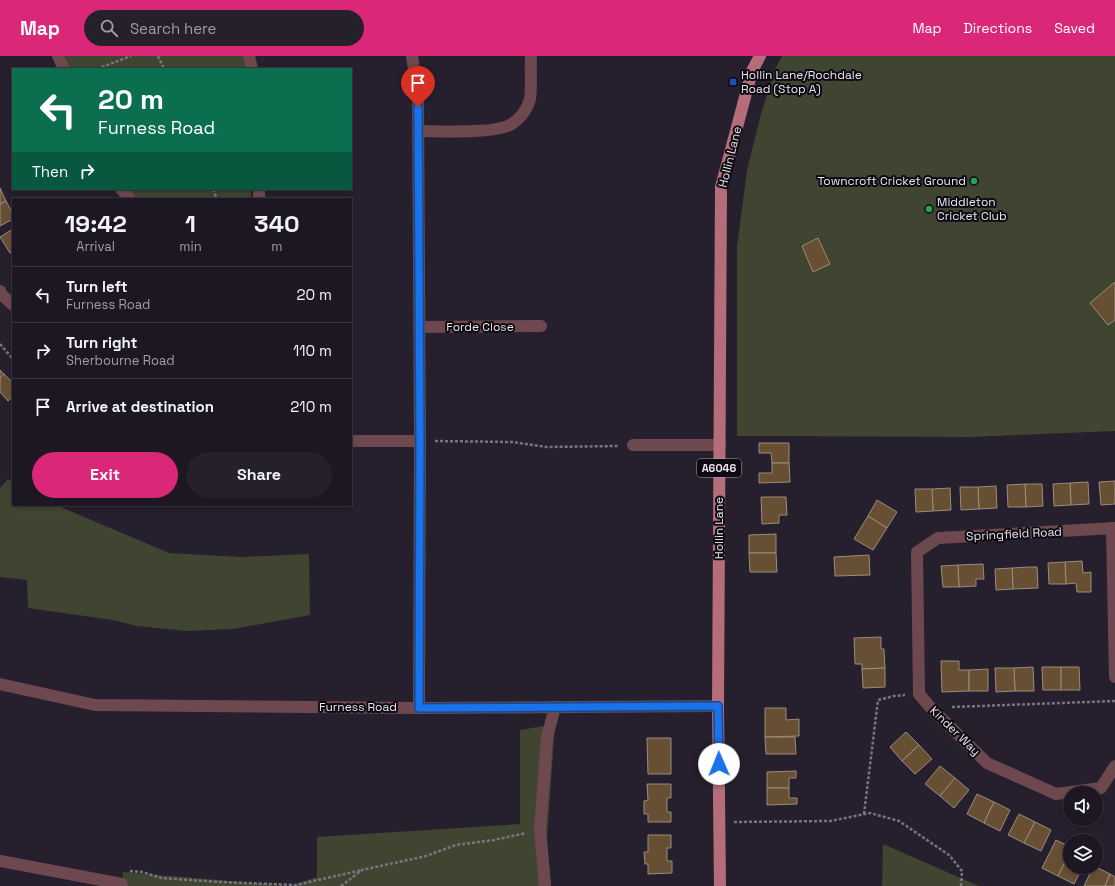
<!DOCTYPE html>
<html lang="en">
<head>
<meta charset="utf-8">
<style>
  body { margin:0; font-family:"Space Grotesk",sans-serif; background:#25202a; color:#f1f3f6; height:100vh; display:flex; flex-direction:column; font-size:15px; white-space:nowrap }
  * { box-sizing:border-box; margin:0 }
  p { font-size:13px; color:#a09fa5 }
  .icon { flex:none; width:22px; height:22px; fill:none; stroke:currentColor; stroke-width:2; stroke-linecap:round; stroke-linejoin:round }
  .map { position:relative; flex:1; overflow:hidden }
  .side { position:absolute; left:12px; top:142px; width:340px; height:308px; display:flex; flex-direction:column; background:#1c1722; border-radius:0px; box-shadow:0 2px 6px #0003,0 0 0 1px #3a3640 }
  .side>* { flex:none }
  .hud { position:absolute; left:12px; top:12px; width:340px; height:122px; border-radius:0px; box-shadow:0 2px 6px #0003,0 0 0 1px #3a3640; background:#0b6e4f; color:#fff; overflow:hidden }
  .fabs { position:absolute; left:1063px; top:730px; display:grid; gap:8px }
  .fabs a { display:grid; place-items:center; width:40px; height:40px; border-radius:50%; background:#1c1722; box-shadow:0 2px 6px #0003,0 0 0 1px #3a3640; font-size:20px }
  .pin { position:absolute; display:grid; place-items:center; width:34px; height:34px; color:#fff; margin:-41px -17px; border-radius:50% 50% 50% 0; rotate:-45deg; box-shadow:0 0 4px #0007 }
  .pin .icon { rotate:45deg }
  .me { position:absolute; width:44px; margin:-22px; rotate:359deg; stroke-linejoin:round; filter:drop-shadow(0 0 3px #0008) }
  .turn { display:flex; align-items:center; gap:14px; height:84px; padding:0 20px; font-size:18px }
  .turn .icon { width:52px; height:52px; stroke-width:2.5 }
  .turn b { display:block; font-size:28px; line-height:34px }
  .then { display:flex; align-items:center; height:38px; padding:0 20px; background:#0003; gap:8px; font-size:15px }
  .eta { display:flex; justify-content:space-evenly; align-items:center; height:68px; text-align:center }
  .eta b { font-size:24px; font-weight:600; line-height:28px }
  .cta { display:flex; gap:8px; margin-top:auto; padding:8px 20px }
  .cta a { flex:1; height:46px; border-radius:24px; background:#db2777; color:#fff; font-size:16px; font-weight:600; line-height:46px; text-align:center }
  .cta a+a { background:#25202a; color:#f1f3f6 }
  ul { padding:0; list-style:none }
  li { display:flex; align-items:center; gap:12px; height:56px; padding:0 20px; border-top:1px solid #3a3640 }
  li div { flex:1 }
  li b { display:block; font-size:15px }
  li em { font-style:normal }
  header { display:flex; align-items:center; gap:24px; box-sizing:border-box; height:56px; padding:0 20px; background:#db2777; color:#fff }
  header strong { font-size:19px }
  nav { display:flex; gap:22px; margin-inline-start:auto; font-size:14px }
  .search { width:280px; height:36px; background:#25202a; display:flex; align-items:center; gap:10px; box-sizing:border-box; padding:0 14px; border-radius:22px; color:#a09fa5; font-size:15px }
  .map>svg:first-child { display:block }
  .green { fill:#404531 }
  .building { fill:#674f34; stroke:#9b8d7d }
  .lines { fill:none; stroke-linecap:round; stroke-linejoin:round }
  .path { stroke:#7a7480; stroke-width:2.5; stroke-dasharray:3 2; stroke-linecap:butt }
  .minor { stroke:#6d494f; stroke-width:12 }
  .major { stroke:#b66d7a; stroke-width:12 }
  .route-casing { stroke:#114b97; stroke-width:10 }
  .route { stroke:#1a73e8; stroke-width:7 }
  .transit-dot { fill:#1a4fb4; stroke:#0e0a11; stroke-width:1.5 }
  .leisure-dot { fill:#2e9e5b; stroke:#0e0a11; stroke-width:1.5 }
  .labels { text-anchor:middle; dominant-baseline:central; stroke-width:4; stroke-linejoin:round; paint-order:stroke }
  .shield { fill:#0e0a11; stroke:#a7a3ac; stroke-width:1 }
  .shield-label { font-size:11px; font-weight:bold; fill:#e9e4ee }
  .poi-label { font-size:12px; fill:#e9e4ee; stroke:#0e0a11; text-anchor:start }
  .street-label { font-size:12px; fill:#e9e4ee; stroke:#0e0a11 }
</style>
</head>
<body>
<header>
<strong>Map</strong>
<div class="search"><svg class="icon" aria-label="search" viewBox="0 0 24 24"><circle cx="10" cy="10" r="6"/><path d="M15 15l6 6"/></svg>Search here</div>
<nav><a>Map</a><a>Directions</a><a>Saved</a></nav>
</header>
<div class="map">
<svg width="1115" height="830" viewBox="0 0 1115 830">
  <rect width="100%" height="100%" fill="#261f2d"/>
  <!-- green -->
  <g class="green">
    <path d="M 65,0 L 248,0 L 249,13 L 70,13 Z"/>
    <path d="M 782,0 L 1115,0 L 1115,375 L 970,381 L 737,380 L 737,191 L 747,114 L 761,58 L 775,13 Z"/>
    <path d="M 128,133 L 251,133 L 251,143 L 138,143 Z"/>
    <path d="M 8,423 L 13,426 L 13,449 L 56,449 L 169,497 L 241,501 L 309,498 L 310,559 L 233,573 L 186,575 L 137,570 L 113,564 L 28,552 L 27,524 L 0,521 L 0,432 Z"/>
    <path d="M 555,668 L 547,782 L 551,830 L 122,830 L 123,816 L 290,830 L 317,821 L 317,781 L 520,768 L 520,674 Z"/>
    <path d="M 883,788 L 979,830 L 882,830 Z"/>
  </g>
  <!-- building -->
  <g class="building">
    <path d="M 0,132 L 6,145 L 0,148 Z"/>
    <path d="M 6,145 L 13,158 L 13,163 L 0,170 L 0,148 Z"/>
    <path d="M 13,173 L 13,195 L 10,197 L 0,181 Z"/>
    <path d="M 818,182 L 830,208 L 813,216 L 802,190 Z"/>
    <path d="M 1115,226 L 1115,264 L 1108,269 L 1090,247 Z"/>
    <path d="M 0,314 L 4,318 L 0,322 Z"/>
    <path d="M 4,318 L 13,327 L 13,340 L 8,345 L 0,336 L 0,322 Z"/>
    <path d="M 759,387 L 789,387 L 789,407 L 772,407 L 771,397 L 759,397 Z"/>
    <path d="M 772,407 L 789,407 L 790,426 L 759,427 L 759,417 L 772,417 Z"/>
    <path d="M 1115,425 L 1115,448 L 1101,449 L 1099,426 Z"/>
    <path d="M 1088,426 L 1089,448 L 1071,449 L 1070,427 Z"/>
    <path d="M 1070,427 L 1071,449 L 1054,450 L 1053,428 Z"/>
    <path d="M 1025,428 L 1042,428 L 1043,450 L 1026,451 Z"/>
    <path d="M 1025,428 L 1026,451 L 1008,451 L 1007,429 Z"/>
    <path d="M 996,430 L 997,452 L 979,453 L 978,431 Z"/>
    <path d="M 960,431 L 978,431 L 979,453 L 961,454 Z"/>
    <path d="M 950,432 L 951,454 L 933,455 L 932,433 Z"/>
    <path d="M 915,433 L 932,433 L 933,455 L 916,456 Z"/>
    <path d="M 761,441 L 786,441 L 787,459 L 779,459 L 779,467 L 762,468 Z"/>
    <path d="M 877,444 L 897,456 L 887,472 L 868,460 Z"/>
    <path d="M 868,460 L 887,472 L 873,494 L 854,483 Z"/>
    <path d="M 776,478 L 776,497 L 749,497 L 749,479 Z"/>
    <path d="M 749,497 L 776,497 L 777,516 L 750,516 Z"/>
    <path d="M 869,499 L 870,519 L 835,520 L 834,501 Z"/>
    <path d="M 1082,505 L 1083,517 L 1091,516 L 1091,536 L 1077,536 L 1076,527 L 1066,528 L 1065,506 Z"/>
    <path d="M 1065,506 L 1066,528 L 1049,528 L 1048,507 Z"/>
    <path d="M 983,508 L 984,523 L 976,523 L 976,530 L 959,531 L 958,509 Z"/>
    <path d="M 958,509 L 959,531 L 943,531 L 941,510 Z"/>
    <path d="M 1030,511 L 1037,511 L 1038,532 L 1013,533 L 1012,512 Z"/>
    <path d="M 1012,512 L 1013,533 L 996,534 L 995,513 Z"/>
    <path d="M 881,581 L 881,593 L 884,593 L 885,612 L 862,613 L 862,608 L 855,608 L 854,582 Z"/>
    <path d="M 941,605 L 959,605 L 959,614 L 969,614 L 969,635 L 942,636 Z"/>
    <path d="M 1033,611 L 1034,635 L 1015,635 L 1014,612 Z"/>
    <path d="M 1042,611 L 1061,611 L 1061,634 L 1043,634 Z"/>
    <path d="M 1061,611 L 1079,611 L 1080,634 L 1061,634 Z"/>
    <path d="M 885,612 L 885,631 L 863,632 L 862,613 Z"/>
    <path d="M 995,612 L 1014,612 L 1015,635 L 996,636 Z"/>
    <path d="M 988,613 L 988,635 L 969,635 L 969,614 Z"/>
    <path d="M 765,652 L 786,652 L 786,664 L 799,663 L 799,680 L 765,681 Z"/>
    <path d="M 906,676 L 919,689 L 902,705 L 890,691 Z"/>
    <path d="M 765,681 L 795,681 L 796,698 L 766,698 Z"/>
    <path d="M 647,682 L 671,682 L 671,718 L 648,718 Z"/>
    <path d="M 919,689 L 932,703 L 915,718 L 902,705 Z"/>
    <path d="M 940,710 L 955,722 L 940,740 L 925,728 Z"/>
    <path d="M 796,715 L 796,722 L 789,722 L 789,732 L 767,732 L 767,716 Z"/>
    <path d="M 955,722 L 969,734 L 954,752 L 940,740 Z"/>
    <path d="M 647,728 L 671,728 L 671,742 L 667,742 L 667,756 L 671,756 L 671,766 L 648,766 L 648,758 L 644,758 L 644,745 L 648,744 Z"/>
    <path d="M 767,732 L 789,732 L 789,742 L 797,742 L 797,748 L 767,749 Z"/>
    <path d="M 977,738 L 994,746 L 984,767 L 967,758 Z"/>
    <path d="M 994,746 L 1010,754 L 1000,775 L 984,767 Z"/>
    <path d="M 1019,758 L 1035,766 L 1024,787 L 1008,779 Z"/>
    <path d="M 1035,766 L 1051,774 L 1041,795 L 1024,787 Z"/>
    <path d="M 648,779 L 671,779 L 671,792 L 667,792 L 667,805 L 672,805 L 672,817 L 648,818 L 648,808 L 645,808 L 644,796 L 648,796 Z"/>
    <path d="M 1056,784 L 1070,791 L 1070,796 L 1058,820 L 1042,812 Z"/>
    <path d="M 1070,796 L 1070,811 L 1083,811 L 1074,828 L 1058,820 Z"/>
    <path d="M 1093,811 L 1096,811 L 1110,818 L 1105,830 L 1084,830 Z"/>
    <path d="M 1110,818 L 1115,821 L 1115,830 L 1105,830 Z"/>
  </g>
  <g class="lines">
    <!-- path -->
    <g class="path">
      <path d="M 158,0 L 164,13"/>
      <path d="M 97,13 L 131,0"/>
      <path d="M 213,133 L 217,143"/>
      <path d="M 0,288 L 13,303"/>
      <path d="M 435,385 L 512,386 L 547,391 L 618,390"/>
      <path d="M 952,651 L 1115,645"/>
      <path d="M 864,758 L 878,644 L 894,640 L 905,639"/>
      <path d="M 734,766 L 830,765 L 870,757 L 899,765 L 949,799 L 962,815 L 961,830"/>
      <path d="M 130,815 L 143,816 L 161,822 L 221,826 L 296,829 L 362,814"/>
      <path d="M 341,830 L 362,814 L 426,800 L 456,789 L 494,784 L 526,777"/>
    </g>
    <!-- minor -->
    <g class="minor">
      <path d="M 58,0 L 64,13"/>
      <path d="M 249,0 L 252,13"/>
      <path d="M 412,0 L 418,40 L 420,385 L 419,652"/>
      <path d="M 418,75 C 439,75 492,78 510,69 C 520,63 527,54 530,43 C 532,32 530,12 531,0"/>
      <path d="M 121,133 L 130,143"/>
      <path d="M 259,133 L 259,143"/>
      <path d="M 0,235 L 2,239 L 13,249"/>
      <path d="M 419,271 L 541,270"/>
      <path d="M 351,385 L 420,385"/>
      <path d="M 633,389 L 720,389"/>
      <path d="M 1112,472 L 1115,621"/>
      <path d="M 1115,472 L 938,482 L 917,496 L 919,638 L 930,651 L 987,707 L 1056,738 L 1101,732 L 1115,710"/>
      <path d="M 0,628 L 95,649 L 419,652 L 718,650"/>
      <path d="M 0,805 L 122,828"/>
      <path d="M 545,830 L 540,774 L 547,681 L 555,651"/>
    </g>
    <!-- major -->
    <path class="major" d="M 720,830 L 718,650 L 721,131 L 752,15 L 760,0"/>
  </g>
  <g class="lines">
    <defs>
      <path id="route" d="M 418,51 L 420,385 L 419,652 L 718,650 L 719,708"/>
    </defs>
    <!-- route casing -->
    <use href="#route" class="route-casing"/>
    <!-- route -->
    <use href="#route" class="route"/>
  </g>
  <!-- markers -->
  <rect class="transit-dot" x="729" y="22" width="8" height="8" rx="2"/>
  <g class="leisure-dot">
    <circle cx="974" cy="125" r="4"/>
    <circle cx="929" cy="153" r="4"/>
  </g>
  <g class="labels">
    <!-- shield labels -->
    <rect class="shield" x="697" y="403" width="44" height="18" rx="3"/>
    <g class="shield-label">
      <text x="719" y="412">A6046</text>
    </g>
    <!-- poi labels -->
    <g class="poi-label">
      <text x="741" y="19">Hollin Lane/Rochdale<tspan x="741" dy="14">Road (Stop A)</tspan></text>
      <text x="966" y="125" text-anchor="end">Towncroft Cricket Ground</text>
      <text x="937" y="146">Middleton<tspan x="937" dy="14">Cricket Club</tspan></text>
    </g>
    <!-- street labels -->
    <g class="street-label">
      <text transform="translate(730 101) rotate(-76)">Hollin Lane</text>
      <text x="480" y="271">Forde Close</text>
      <text transform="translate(719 472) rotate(-90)">Hollin Lane</text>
      <text transform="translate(1014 478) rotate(-3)">Springfield Road</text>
      <text x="358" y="651">Furness Road</text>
      <text transform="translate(955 675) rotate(44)">Kinder Way</text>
    </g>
  </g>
</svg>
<div class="fabs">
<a><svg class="icon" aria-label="sound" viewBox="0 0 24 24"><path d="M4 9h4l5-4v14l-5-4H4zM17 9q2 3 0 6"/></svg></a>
<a><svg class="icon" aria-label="layers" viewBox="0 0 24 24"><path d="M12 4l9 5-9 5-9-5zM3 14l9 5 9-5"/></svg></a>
</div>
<div class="pin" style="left:418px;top:51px;background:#d93025"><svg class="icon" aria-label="arrive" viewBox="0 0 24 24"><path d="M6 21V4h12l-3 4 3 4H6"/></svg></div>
<svg class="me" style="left:719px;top:708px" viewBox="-20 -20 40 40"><circle r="19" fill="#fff"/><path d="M0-13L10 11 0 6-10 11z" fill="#1a73e8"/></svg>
<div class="hud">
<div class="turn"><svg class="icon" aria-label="left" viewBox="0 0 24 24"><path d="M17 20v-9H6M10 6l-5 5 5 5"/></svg><div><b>20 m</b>Furness Road</div></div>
<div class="then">Then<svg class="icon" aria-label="right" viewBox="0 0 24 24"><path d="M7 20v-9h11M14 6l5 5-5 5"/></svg></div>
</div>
<section class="side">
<div class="eta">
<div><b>19:42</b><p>Arrival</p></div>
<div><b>1</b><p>min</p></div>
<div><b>340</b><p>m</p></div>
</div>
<ul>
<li><svg class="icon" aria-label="left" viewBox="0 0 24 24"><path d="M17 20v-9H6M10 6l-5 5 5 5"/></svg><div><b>Turn left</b><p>Furness Road</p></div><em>20 m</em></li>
<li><svg class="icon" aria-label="right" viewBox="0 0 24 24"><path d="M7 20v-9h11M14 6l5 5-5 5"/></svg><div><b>Turn right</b><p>Sherbourne Road</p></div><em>110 m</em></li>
<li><svg class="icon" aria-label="arrive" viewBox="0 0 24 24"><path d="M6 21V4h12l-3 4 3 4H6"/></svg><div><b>Arrive at destination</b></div><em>210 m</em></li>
</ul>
<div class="cta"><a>Exit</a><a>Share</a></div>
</section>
</div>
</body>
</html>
